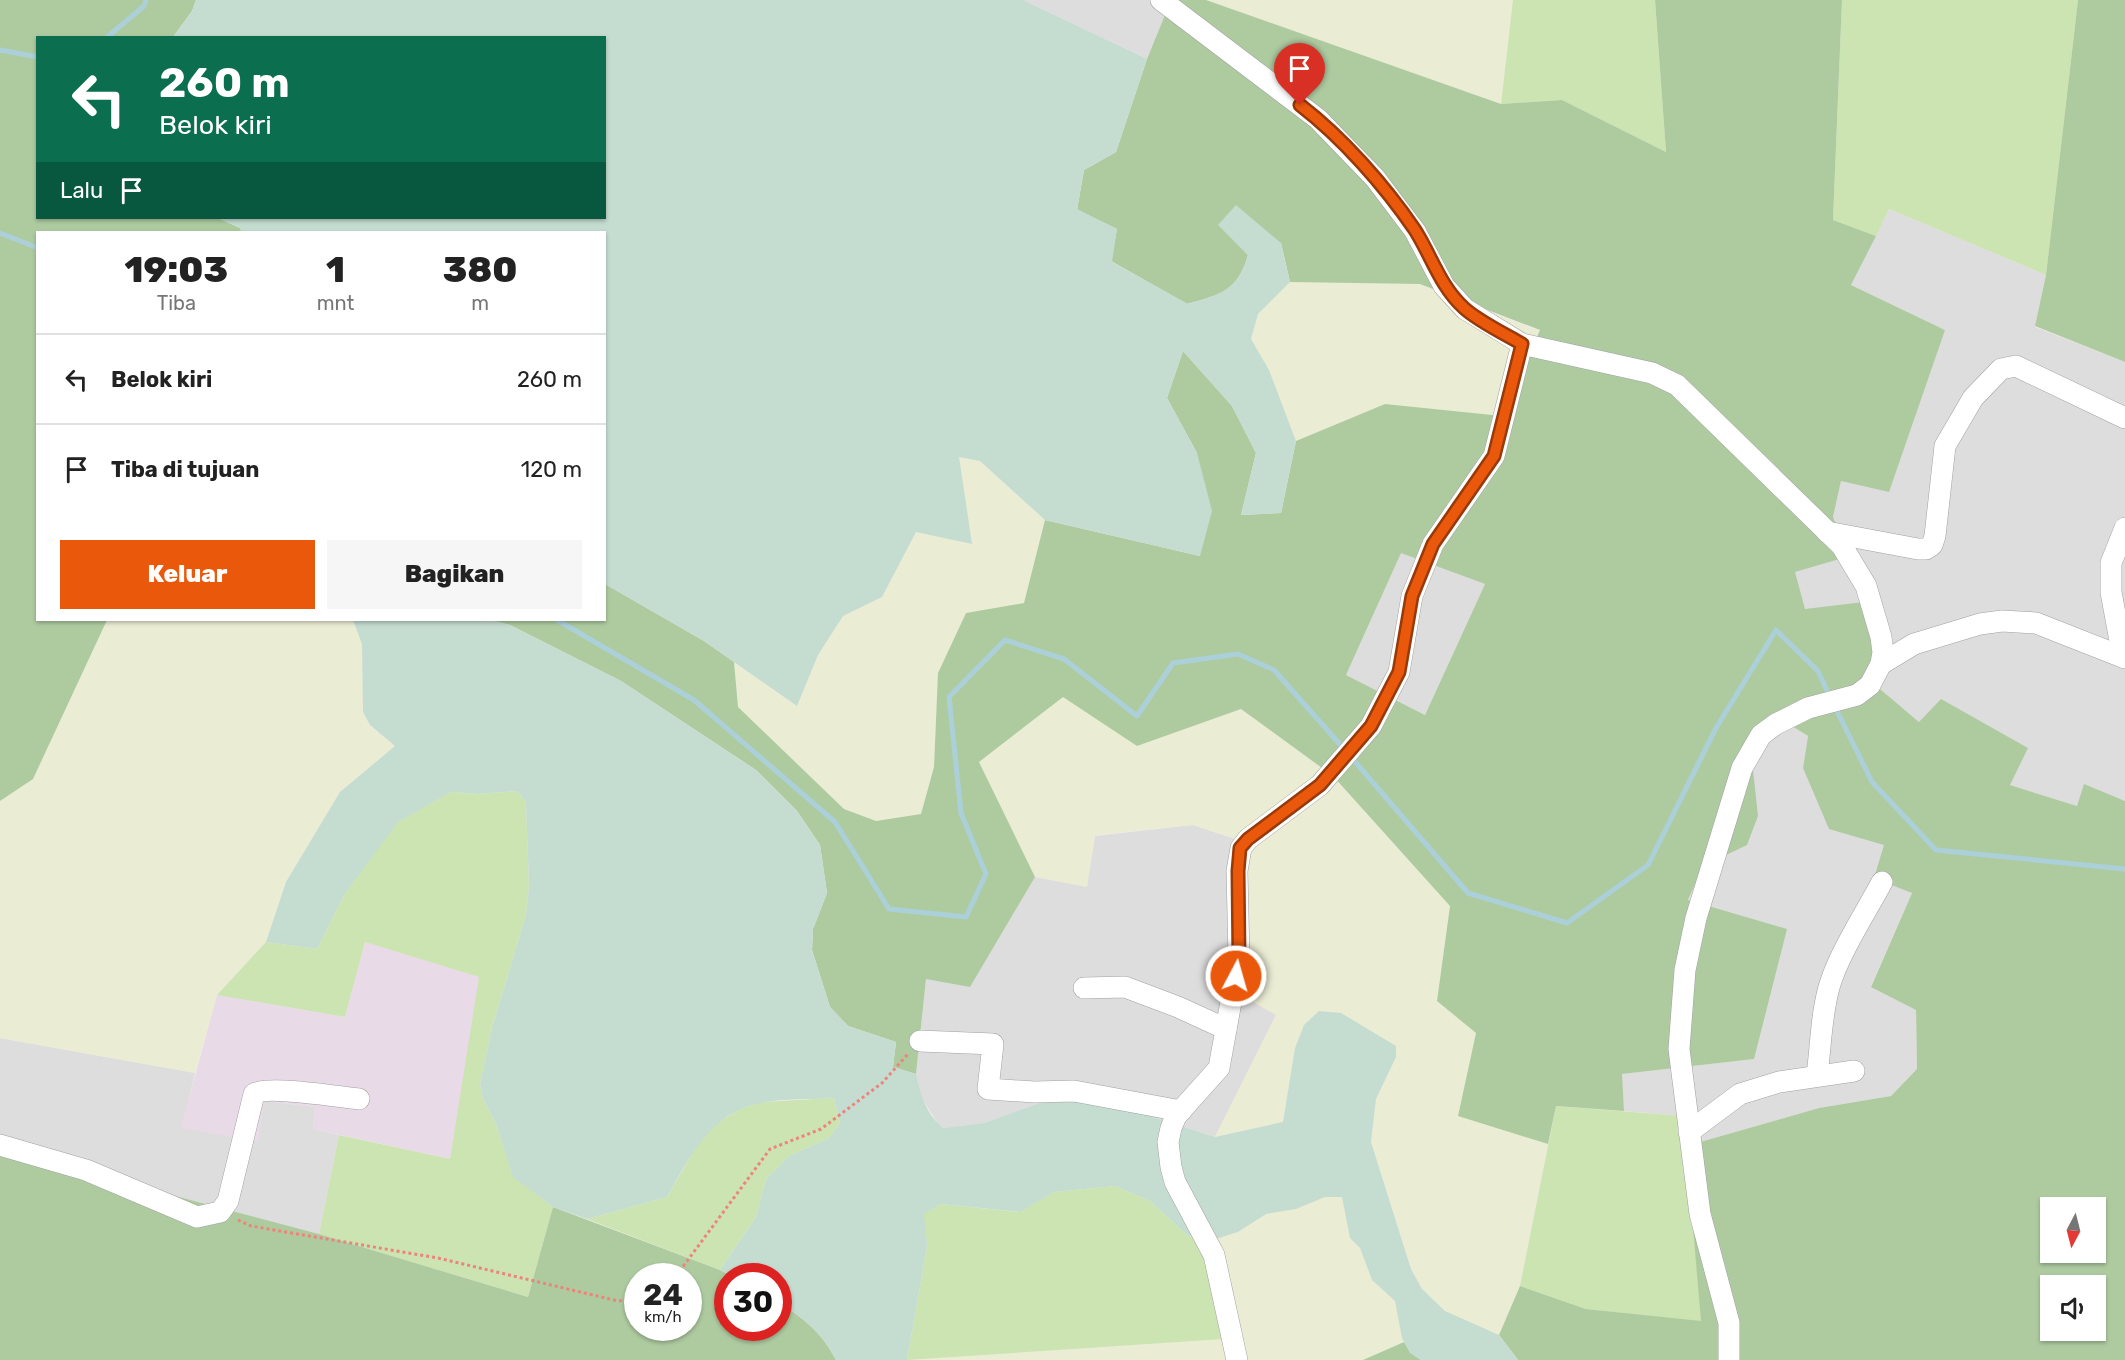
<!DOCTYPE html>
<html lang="id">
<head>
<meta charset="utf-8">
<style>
  body { margin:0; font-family:Rubik,sans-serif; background:#f6f6f6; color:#222; height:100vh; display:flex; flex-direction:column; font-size:22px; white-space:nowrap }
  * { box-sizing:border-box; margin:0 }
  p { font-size:20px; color:#767676 }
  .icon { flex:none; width:33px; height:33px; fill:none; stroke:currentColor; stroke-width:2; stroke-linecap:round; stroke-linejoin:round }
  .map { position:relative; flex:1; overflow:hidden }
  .panel { position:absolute; left:36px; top:231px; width:570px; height:390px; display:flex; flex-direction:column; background:#fff; border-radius:0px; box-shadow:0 2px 4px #0004 }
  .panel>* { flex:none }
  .guide { position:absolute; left:36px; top:36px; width:570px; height:183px; border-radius:0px; box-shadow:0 2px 4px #0004; background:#0b6e4f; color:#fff; overflow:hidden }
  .needle { width:39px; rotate:187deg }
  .controls { position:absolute; left:2040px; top:1197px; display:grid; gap:12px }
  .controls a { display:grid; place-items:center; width:66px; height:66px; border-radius:0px; background:#fff; box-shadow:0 2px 4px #0004; font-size:30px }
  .speed { position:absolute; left:624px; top:1263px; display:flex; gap:12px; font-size:30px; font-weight:700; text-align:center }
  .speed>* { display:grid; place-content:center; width:78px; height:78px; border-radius:50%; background:#fff; box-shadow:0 2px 4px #0004; line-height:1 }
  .speed small { font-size:15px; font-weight:400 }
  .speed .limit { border:9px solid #d22; background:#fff; color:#111 }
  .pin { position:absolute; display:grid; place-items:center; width:51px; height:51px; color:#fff; margin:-62px -26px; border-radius:50% 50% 50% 0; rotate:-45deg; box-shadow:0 0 6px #0007 }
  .pin .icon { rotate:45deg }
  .me { position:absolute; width:66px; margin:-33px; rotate:6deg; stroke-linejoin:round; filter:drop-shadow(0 0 4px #0008) }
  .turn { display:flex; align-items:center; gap:21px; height:126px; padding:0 24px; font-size:27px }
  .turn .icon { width:78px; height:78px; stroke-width:2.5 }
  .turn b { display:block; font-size:42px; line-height:51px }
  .then { display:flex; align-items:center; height:57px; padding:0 24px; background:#0003; gap:12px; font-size:22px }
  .eta { display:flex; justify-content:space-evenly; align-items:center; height:102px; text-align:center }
  .eta b { font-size:36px; font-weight:800; line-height:42px }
  .button { display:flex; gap:12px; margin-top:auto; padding:12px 24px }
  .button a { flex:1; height:69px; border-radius:0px; background:#ea580c; color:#fff; font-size:24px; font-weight:800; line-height:69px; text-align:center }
  .button a+a { background:#f6f6f6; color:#222 }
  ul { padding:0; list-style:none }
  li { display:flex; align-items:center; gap:18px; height:90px; padding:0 24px; border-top:2px solid #e0e0e0 }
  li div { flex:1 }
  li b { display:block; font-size:22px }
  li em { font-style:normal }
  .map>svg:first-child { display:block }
  .residential { fill:#dedddd }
  .industrial { fill:#e8dae6 }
  .farmland { fill:#ebecd4 }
  .grass { fill:#cce4b2 }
  .forest { fill:#aecba0; fill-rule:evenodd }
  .wetland { fill:#c5dcd1 }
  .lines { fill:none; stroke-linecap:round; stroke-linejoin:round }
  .stream { stroke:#acd0d9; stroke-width:5 }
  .street-casing { stroke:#a1a1a1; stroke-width:22 }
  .path { stroke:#ed837a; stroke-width:3; stroke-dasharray:3 3; stroke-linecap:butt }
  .street { stroke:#fff; stroke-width:21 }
  .route-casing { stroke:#983908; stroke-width:15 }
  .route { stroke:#ea580c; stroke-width:10 }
</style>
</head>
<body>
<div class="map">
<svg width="2125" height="1360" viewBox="0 0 2125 1360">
  <rect width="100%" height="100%" fill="#efece7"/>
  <!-- residential -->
  <g class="residential">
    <path d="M 1023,0 L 1171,0 L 1147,59 Z"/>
    <path d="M 1889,209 L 2046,275 L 2035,327 L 2125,362 L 2125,801 L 2118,799 L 2077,806 L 2010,785 L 1919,722 L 1867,678 L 1805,609 L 1794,572 L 1850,556 L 1833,517 L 1841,480 L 1945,330 L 1851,285 Z"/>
    <path d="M 1401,552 L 1485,584 L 1425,715 L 1346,675 Z"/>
    <path d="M 1777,717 L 1808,736 L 1803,768 L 1884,845 L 1912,893 L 1871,986 L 1916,1009 L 1917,1069 L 1891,1096 L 1819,1108 L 1686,1146 L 1683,1116 L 1624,1111 L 1621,1074 L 1754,1059 L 1688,901 L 1750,742 Z"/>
    <path d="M 1193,825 L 1238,840 L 1276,1015 L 1215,1137 L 1141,1113 L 1045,1101 L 984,1123 L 945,1128 L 938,1124 L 920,1095 L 916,1074 L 926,978 L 970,986 L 1035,877 L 1087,886 L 1095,836 Z"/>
    <path d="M 0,1038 L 195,1073 L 182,1128 L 264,1101 L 315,1107 L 313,1129 L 339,1135 L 319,1234 L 111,1179 L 0,1152 Z"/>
  </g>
  <!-- industrial -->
  <path class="industrial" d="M 365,942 L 480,977 L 450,1159 L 313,1129 L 315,1107 L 264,1101 L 258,1142 L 181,1128 L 217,995 L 345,1017 Z"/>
  <!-- farmland -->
  <g class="farmland">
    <path d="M 1206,0 L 1513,0 L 1501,104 Z"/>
    <path d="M 1290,282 L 1420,284 L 1540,331 L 1502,416 L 1385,404 L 1296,441 L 1269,370 L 1251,339 L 1258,314 Z"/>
    <path d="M 958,457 L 980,461 L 1045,520 L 1024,603 L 966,613 L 938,673 L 934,767 L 921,814 L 876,821 L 844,809 L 738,707 L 734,662 L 797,706 L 818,655 L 843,616 L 882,597 L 916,532 L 971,544 Z"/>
    <path d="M 107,620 L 353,620 L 362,644 L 363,712 L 370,725 L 395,746 L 340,792 L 286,882 L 266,942 L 217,995 L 195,1073 L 0,1038 L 0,801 L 33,779 Z"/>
    <path d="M 1063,696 L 1137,746 L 1241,709 L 1333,776 L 1450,906 L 1437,1001 L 1476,1033 L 1458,1115 L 1548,1144 L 1520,1286 L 1499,1335 L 1445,1311 L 1422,1289 L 1411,1269 L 1371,1142 L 1376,1099 L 1396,1057 L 1295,1048 L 1283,1122 L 1215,1137 L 1276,1015 L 1239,994 L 1238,840 L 1193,825 L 1095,835 L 1087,887 L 1035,877 L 979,762 Z"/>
    <path d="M 1342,1196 L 1350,1238 L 1360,1248 L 1372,1280 L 1395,1301 L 1404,1342 L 1363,1360 L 908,1360 L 1224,1339 L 1210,1240 L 1238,1232 L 1266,1214 L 1296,1209 L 1325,1197 Z"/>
  </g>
  <!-- grass -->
  <g class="grass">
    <path d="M 1513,0 L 1655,0 L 1666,152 L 1562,100 L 1501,104 Z"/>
    <path d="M 1842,0 L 2078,0 L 2046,275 L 1889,209 L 1876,236 L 1833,220 Z"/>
    <path d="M 517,791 L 526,802 L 529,886 L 526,915 L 492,1028 L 480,1084 L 483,1099 L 496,1124 L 513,1176 L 553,1207 L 528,1297 L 319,1234 L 339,1135 L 450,1159 L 479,977 L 365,942 L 345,1017 L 217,995 L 266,942 L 317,949 L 344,895 L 397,822 L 451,792 L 479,794 Z"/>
    <path d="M 834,1098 L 840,1123 L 829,1138 L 789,1156 L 766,1179 L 756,1217 L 720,1270 L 587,1219 L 667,1197 L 693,1152 L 712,1126 L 740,1109 L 760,1102 Z"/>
    <path d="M 1556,1106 L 1683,1116 L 1702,1322 L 1586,1309 L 1520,1286 Z"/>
    <path d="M 1115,1186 L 1150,1201 L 1187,1235 L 1205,1242 L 1224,1339 L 907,1360 L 927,1246 L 923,1214 L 941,1204 L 1019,1212 L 1054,1192 Z"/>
  </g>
  <!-- forest -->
  <g class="forest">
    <path d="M 0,0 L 196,0 L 192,11 L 173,37 L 38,38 L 38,218 L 218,218 L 240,228 L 242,232 L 38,232 L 38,620 L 107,620 L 33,779 L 0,801 Z"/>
    <path d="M 1171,0 L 1206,0 L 1501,104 L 1562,100 L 1666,152 L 1655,0 L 1842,0 L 1833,220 L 1876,236 L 1851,285 L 1945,330 L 1889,492 L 1841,481 L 1833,517 L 1850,556 L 1795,572 L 1805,609 L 1872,601 L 1884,638 L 1867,678 L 1919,722 L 1941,699 L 2028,748 L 2010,785 L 2077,806 L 2084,784 L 2125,801 L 2125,1360 L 1518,1360 L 1499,1335 L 1520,1286 L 1586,1309 L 1701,1321 L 1686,1146 L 1819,1108 L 1891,1096 L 1917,1069 L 1916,1010 L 1871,987 L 1912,893 L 1874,878 L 1884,845 L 1829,829 L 1803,768 L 1808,736 L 1777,717 L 1750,742 L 1758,816 L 1747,845 L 1703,866 L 1688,900 L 1787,929 L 1754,1059 L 1622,1074 L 1624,1111 L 1556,1106 L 1548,1144 L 1458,1116 L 1476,1033 L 1437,1001 L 1450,906 L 1333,776 L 1241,709 L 1137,746 L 1063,697 L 979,762 L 1035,877 L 970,987 L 926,979 L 916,1074 L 893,1067 L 896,1042 L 848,1026 L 830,1007 L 812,950 L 813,929 L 827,893 L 820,845 L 797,811 L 756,770 L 621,681 L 510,625 L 490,620 L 604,620 L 605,584 L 704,641 L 734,662 L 738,707 L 844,809 L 876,821 L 921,814 L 934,767 L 938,673 L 966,613 L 1024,603 L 1045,520 L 1200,556 L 1197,453 L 1167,398 L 1183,351 L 1232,406 L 1256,453 L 1241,515 L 1281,513 L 1296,441 L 1385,404 L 1502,416 L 1540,330 L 1420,284 L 1290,282 L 1281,243 L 1219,225 L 1248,255 C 1238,291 1220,295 1187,304 L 1111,261 L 1117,229 L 1077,210 L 1084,170 L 1116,152 L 1147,59 ZM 1401,553 L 1485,584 L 1425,715 L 1346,675 ZM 2050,1208 L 2096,1208 L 2096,1252 L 2050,1252 ZM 2050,1286 L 2096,1286 L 2096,1330 L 2050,1330 Z"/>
    <path d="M 2078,0 L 2125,0 L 2125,362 L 2035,326 L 2046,275 Z"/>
    <path d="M 0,1152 L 111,1179 L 319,1234 L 528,1297 L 553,1207 L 720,1270 L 732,1276 L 728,1276 L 728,1328 L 778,1328 L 779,1303 C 803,1317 823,1334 836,1360 L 0,1360 ZM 638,1276 L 688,1276 L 688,1328 L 638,1328 Z"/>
    <path d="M 1404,1342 L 1411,1353 L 1421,1360 L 1363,1360 Z"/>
  </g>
  <!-- wetland -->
  <g class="wetland">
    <path d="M 196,0 L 1023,0 L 1147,59 L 1116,152 L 1084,170 L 1077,209 L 1117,229 L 1112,262 L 1188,304 C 1219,295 1239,290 1248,255 L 1218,225 L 1236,205 L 1281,243 L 1290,282 L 1258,314 L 1251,339 L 1269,370 L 1296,441 L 1281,513 L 1241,515 L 1256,453 L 1232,406 L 1183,351 L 1167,398 L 1197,453 L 1212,511 L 1200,556 L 1045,520 L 980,461 L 959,457 L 972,544 L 916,532 L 882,597 L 843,616 L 818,655 L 797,706 L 704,641 L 605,584 L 604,232 L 242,232 L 240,228 L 218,218 L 604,218 L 604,38 L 173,37 L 192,11 Z"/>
    <path d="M 353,620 L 490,620 L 510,625 L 621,681 L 756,770 L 797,811 L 820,845 L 827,893 L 813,929 L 812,950 L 830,1007 L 848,1026 L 896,1042 L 893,1067 L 916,1074 C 920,1093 927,1117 944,1128 L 984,1123 L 1045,1101 L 1064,1098 L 1141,1113 L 1215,1137 L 1283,1122 L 1295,1048 L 1304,1025 L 1319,1011 L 1341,1013 L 1396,1046 L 1396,1057 L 1376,1099 L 1371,1142 L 1411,1269 L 1422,1289 L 1445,1311 L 1499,1335 L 1518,1360 L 1421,1360 L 1410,1353 L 1402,1338 L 1395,1301 L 1372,1280 L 1360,1248 L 1350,1238 L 1342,1197 L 1325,1197 L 1296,1209 L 1266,1214 L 1238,1232 L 1206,1242 L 1187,1235 L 1150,1201 L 1115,1186 L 1054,1192 L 1020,1212 L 941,1204 L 924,1214 L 927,1246 L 907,1360 L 836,1360 C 823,1334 803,1317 779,1303 L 778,1276 L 732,1276 L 720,1270 L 756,1217 L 766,1179 L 789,1156 L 829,1138 L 840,1123 L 834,1098 C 810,1100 783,1098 760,1103 C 710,1113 690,1157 667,1197 L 587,1219 L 553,1207 L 513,1177 L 496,1124 L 483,1099 L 480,1084 L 492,1028 L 526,915 L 529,886 L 526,802 L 517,791 L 479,794 L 451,792 L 398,822 L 344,895 L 317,949 L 266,942 L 286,882 L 340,792 L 395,746 L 370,725 L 363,712 L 362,644 Z"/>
  </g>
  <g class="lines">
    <!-- stream -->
    <g class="stream">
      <path d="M 106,38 L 144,6 L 146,0"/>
      <path d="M 0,50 L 38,57"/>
      <path d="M 0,233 L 38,248"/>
      <path d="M 557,620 L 694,700 L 835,822 L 889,909 L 966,917 L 986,874 L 961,813 L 949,697 L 1005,640 L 1064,659 L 1137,716 L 1173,663 L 1238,654 L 1274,670 L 1345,750"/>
      <path d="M 1834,705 L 1872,782 L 1936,850 L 2125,869"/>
      <path d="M 1351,757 L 1468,893 L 1567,923 L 1648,865 L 1716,728 L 1776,630 L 1818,671 L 1830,697"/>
    </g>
    <defs>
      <g id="street">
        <path d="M 1161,0 L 1318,119 L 1375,178 L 1415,231 L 1444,286 L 1465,309 L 1522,344 L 1652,373 L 1677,385 L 1842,546 L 1866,586 L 1881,637 L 1883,652 L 1881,664 L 1870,685 L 1857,695 L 1808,708 L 1776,724 L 1761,735 L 1742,768 L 1696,918 L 1685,970 L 1679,1049 L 1700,1214 L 1729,1323 L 1729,1360"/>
        <path d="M 1827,532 L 1918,549 L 1926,549 L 1932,545 L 1935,536 L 1945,446 L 1973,398 L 2001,369 L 2016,366 L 2125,418"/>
        <path d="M 2123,657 L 2111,592 L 2111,563 L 2125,528"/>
        <path d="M 1881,664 L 1914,644 L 1980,624 L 2002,621 L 2036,623 L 2125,658"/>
        <path d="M 1084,988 L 1125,987 L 1178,1007 L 1226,1029"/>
        <path d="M 920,1041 L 993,1044 L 988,1089 L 1035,1092 L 1074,1091 L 1181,1111"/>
        <path d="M 1817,1075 C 1821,1046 1821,1013 1830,984 C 1840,952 1866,912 1882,882"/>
        <path d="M 1689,1132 L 1740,1094 L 1779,1082 L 1854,1071"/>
        <path d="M 0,1145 L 86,1170 L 197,1217 L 220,1212 L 228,1201 L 254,1094 C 266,1085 340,1097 359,1099"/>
        <path d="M 1237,1360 L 1214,1255 L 1175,1182 L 1171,1167 L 1168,1142 L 1171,1128 L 1176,1116 L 1219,1068 L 1239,958 L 1237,871 L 1241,848 L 1248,839 L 1320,785 L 1371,726 L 1399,672 L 1412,596 L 1433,544 L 1494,456 L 1522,344"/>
      </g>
    </defs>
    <!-- street casing -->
    <use href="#street" class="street-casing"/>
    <!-- path -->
    <g class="path">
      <path d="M 238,1220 L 251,1226 L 438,1258 L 618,1301 L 638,1299"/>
      <path d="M 676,1276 L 770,1149 L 821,1129 L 882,1083 L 908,1054"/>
    </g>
    <!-- street -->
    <use href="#street" class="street"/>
  </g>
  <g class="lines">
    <defs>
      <path id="route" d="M 1236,976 L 1239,958 L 1238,871 L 1240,848 L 1248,839 L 1320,785 L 1371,726 L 1399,672 L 1412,596 L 1433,544 L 1494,456 L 1522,344 C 1505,334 1478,321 1464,308 C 1440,286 1432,257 1415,230 C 1385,186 1343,138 1300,105"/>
    </defs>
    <!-- route casing -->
    <use href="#route" class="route-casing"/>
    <!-- route -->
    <use href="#route" class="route"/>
  </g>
</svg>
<div class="controls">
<a><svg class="needle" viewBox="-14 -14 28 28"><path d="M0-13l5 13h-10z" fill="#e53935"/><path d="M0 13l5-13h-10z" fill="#767676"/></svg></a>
<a><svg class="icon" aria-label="sound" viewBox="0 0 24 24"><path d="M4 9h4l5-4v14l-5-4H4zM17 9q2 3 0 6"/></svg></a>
</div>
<div class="speed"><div>24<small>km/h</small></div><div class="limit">30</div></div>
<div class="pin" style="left:1300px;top:105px;background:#d93025"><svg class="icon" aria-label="arrive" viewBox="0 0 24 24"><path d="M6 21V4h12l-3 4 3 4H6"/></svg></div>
<svg class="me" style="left:1236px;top:976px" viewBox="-20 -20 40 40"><circle r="17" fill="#ea580c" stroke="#fff" stroke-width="3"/><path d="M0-11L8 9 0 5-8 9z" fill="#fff"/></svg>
<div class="guide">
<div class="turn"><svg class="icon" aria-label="left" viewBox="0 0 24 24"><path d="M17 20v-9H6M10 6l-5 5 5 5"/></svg><div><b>260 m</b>Belok kiri</div></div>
<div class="then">Lalu<svg class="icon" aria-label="arrive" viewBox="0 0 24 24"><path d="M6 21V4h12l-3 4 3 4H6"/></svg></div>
</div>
<section class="panel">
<div class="eta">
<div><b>19:03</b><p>Tiba</p></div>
<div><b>1</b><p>mnt</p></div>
<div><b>380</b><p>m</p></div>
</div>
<ul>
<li><svg class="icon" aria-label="left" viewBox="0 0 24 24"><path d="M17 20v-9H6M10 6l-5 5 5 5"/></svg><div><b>Belok kiri</b></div><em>260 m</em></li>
<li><svg class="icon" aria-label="arrive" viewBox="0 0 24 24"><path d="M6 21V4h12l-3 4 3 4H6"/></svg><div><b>Tiba di tujuan</b></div><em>120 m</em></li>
</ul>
<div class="button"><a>Keluar</a><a>Bagikan</a></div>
</section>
</div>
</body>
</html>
